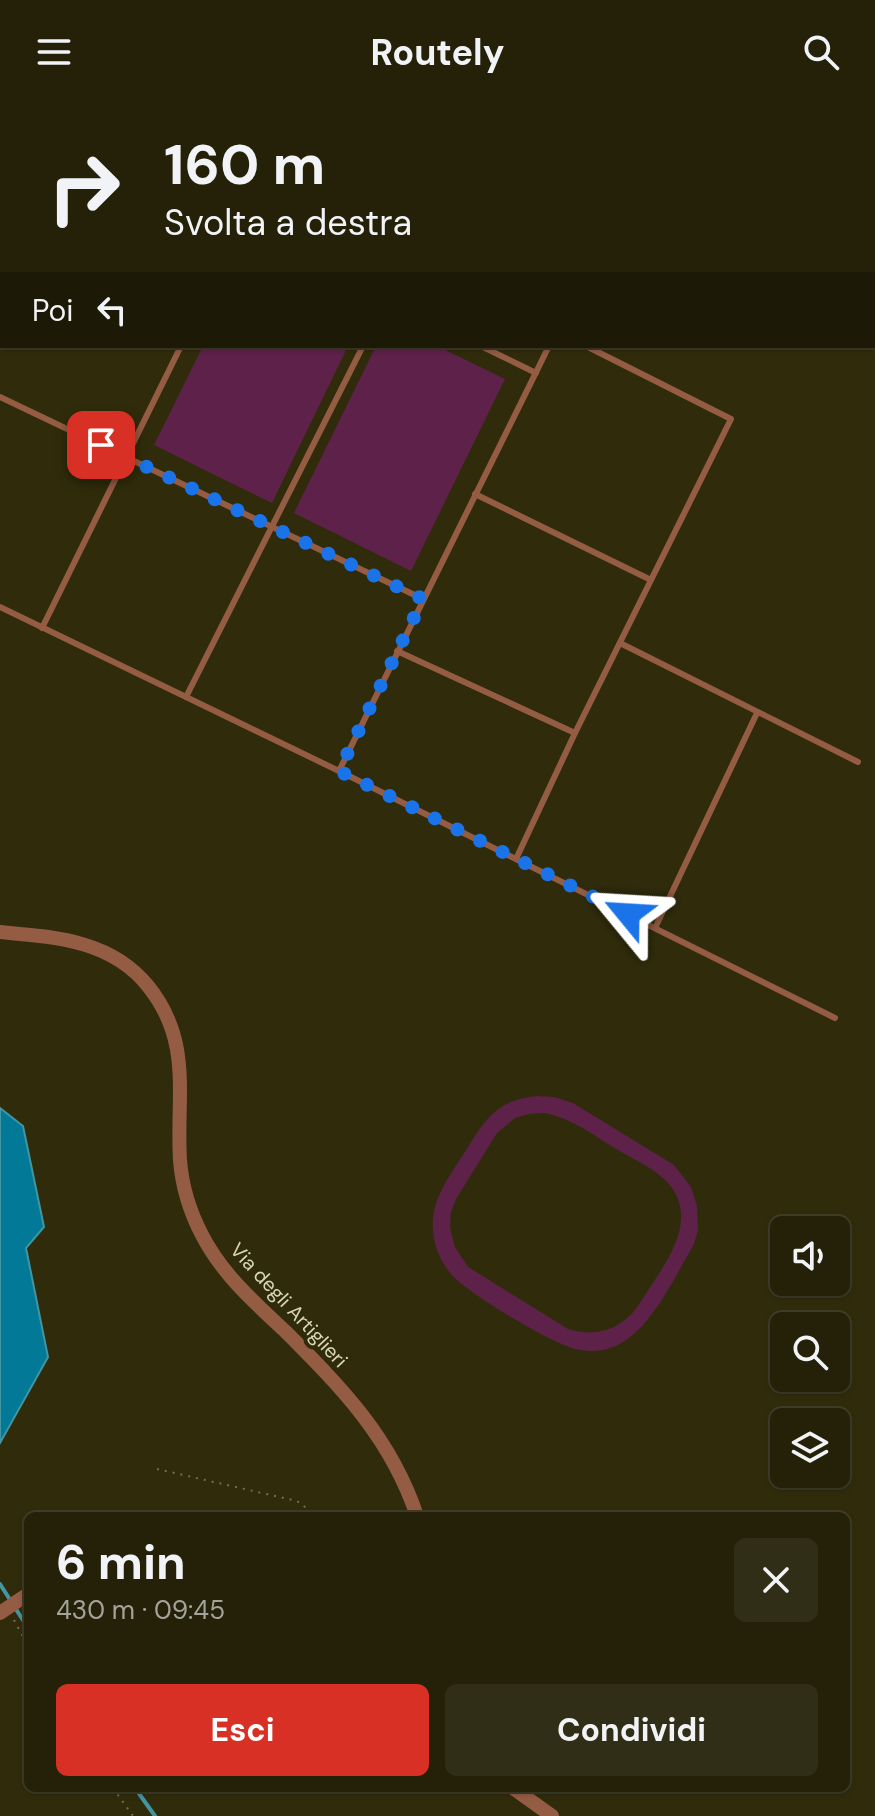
<!DOCTYPE html>
<html lang="it">
<head>
<meta charset="utf-8">
<style>
  body { margin:0; font-family:"DM Sans",sans-serif; background:#302e16; color:#f1f3f6; height:100vh; display:flex; flex-direction:column; font-size:30px; white-space:nowrap }
  * { box-sizing:border-box; margin:0 }
  p { font-size:26px; color:#a3a39c }
  .icon { flex:none; width:44px; height:44px; fill:none; stroke:currentColor; stroke-width:2; stroke-linecap:round; stroke-linejoin:round }
  .map { position:relative; flex:1; overflow:hidden }
  .details { position:absolute; left:24px; top:1408px; width:826px; height:280px; display:flex; flex-direction:column; background:#242108; border-radius:12px; box-shadow:0 2px 6px #0004,0 0 0 2px #413e29 }
  .details>* { flex:none }
  .guide { position:absolute; left:0px; top:0px; width:876px; height:244px; box-shadow:0 2px 6px #0004,0 0 0 2px #413e29; background:#242108; color:#f1f3f6; overflow:hidden }
  .controls { position:absolute; left:770px; top:1112px; display:grid; gap:16px }
  .controls a { display:grid; place-items:center; width:80px; height:80px; border-radius:12px; background:#242108; box-shadow:0 2px 6px #0004,0 0 0 2px #413e29; font-size:40px }
  .pin { position:absolute; display:grid; place-items:center; width:68px; height:68px; color:#fff; margin:-34px; border-radius:16px; box-shadow:0 4px 12px #0006 }
  .me { position:absolute; width:88px; margin:-44px; rotate:297deg; stroke-linejoin:round; filter:drop-shadow(0 0 6px #0008) }
  .turn { display:flex; align-items:center; gap:28px; height:168px; padding:0 32px; font-size:36px }
  .turn .icon { width:104px; height:104px; stroke-width:2.5 }
  .turn b { display:block; font-size:56px; line-height:68px }
  .then { display:flex; align-items:center; height:76px; padding:0 32px; background:#0003; gap:16px; font-size:30px }
  .round { display:grid; place-items:center; flex:none; width:84px; height:84px; border-radius:12px; background:#302e16 }
  .summary { display:flex; align-items:center; justify-content:space-between; height:136px; padding:0 32px }
  h1 { font-size:48px; font-weight:700; line-height:60px }
  .primary-button { display:flex; gap:16px; margin-top:auto; padding:16px 32px }
  .primary-button a { flex:1; height:92px; border-radius:12px; background:#d93025; color:#fff; font-size:32px; font-weight:700; line-height:92px; text-align:center }
  .primary-button a+a { background:#302e16; color:#f1f3f6 }
  header { display:flex; justify-content:space-between; align-items:center; height:104px; padding:0 32px; background:#242108; font-size:36px; font-weight:700 }
  .map>svg:first-child { display:block }
  .green { fill:#5e2149; fill-rule:evenodd }
  .water { fill:#017997; stroke:#4295a1; stroke-width:2 }
  .lines { fill:none; stroke-linecap:round; stroke-linejoin:round }
  .stream { stroke:#4295a1; stroke-width:4 }
  .path { stroke:#726f4e; stroke-width:2; stroke-dasharray:2 6; stroke-linecap:butt }
  .service { stroke:#955c44; stroke-width:6 }
  .minor { stroke:#955c44; stroke-width:11 }
  .tertiary { stroke:#955c44; stroke-width:14 }
  .route { stroke:#1a73e8; stroke-width:14; stroke-dasharray:0 25.2 }
  .labels { text-anchor:middle; dominant-baseline:central; stroke-width:8; stroke-linejoin:round; paint-order:stroke }
  .street-label { font-size:20px; fill:#d9d7b7; stroke:#302c0b }
</style>
</head>
<body>
<header><svg class="icon" aria-label="menu" viewBox="0 0 24 24"><path d="M4 6h16M4 12h16M4 18h16"/></svg>Routely<svg class="icon" aria-label="search" viewBox="0 0 24 24"><circle cx="10" cy="10" r="6"/><path d="M15 15l6 6"/></svg></header>
<div class="map">
<svg width="875" height="1712" viewBox="0 0 875 1712">
  <rect width="100%" height="100%" fill="#302c0b"/>
  <!-- green -->
  <g class="green">
    <path d="M 203,242 L 348,242 L 272,399 L 154,341 Z"/>
    <path d="M 376,242 L 437,242 L 505,275 L 411,467 L 294,409 Z"/>
    <path d="M 537,992 L 554,993 L 573,999 L 674,1061 L 691,1083 L 697,1102 L 698,1126 L 694,1140 C 676,1171 653,1220 623,1238 C 608,1247 593,1249 576,1245 C 552,1240 467,1189 451,1170 C 441,1158 434,1143 433,1126 C 430,1095 452,1069 468,1043 C 487,1012 499,996 537,992 ZM 545,1009 C 571,1014 594,1031 616,1045 C 631,1054 650,1062 663,1074 C 706,1113 662,1163 640,1199 C 623,1225 597,1234 568,1225 L 468,1163 L 455,1143 L 450,1124 L 451,1108 L 456,1095 L 497,1029 L 515,1014 L 529,1010 Z"/>
  </g>
  <!-- water -->
  <path class="water" d="M 0,1004 L 23,1022 L 44,1123 L 26,1144 L 48,1253 L 0,1339 Z"/>
  <g class="lines">
    <!-- stream -->
    <g class="stream">
      <path d="M 0,1480 L 28,1524"/>
      <path d="M 135,1684 L 155,1712"/>
    </g>
    <!-- path -->
    <g class="path">
      <path d="M 157,1365 L 297,1397 L 309,1406 L 313,1412"/>
      <path d="M 14,1516 L 28,1542"/>
      <path d="M 113,1684 L 133,1712"/>
    </g>
    <!-- service -->
    <g class="service">
      <path d="M 413,0 L 417,2"/>
      <path d="M 300,2 L 301,0"/>
      <path d="M 481,242 L 536,269"/>
      <path d="M 0,293 L 423,495"/>
      <path d="M 475,390 L 651,476"/>
      <path d="M 0,503 L 339,667 L 835,914"/>
      <path d="M 42,524 L 181,242"/>
      <path d="M 620,539 L 858,658"/>
      <path d="M 397,547 L 575,629"/>
      <path d="M 186,593 L 363,242"/>
      <path d="M 339,667 L 549,242"/>
      <path d="M 516,755 L 575,629 L 731,315 L 586,242"/>
      <path d="M 655,824 L 757,609"/>
    </g>
    <!-- minor -->
    <g class="minor">
      <path d="M 95,2 L 96,0"/>
      <path d="M 0,198 L 2,194"/>
    </g>
    <!-- tertiary -->
    <g class="tertiary">
      <path d="M 0,828 C 55,833 111,836 148,882 C 193,938 176,992 180,1056 C 182,1083 190,1108 202,1131 C 222,1170 254,1198 285,1227 C 342,1284 391,1334 417,1412"/>
      <path d="M 0,1509 L 28,1490"/>
      <path d="M 513,1684 L 552,1712"/>
    </g>
  </g>
  <g class="lines">
    <!-- route -->
    <path class="route" d="M 101,341 L 423,495 L 339,667 L 628,810"/>
  </g>
  <g class="labels">
    <!-- street labels -->
    <g class="street-label">
      <text transform="translate(289 1201) rotate(47)">Via degli Artiglieri</text>
    </g>
  </g>
</svg>
<div class="controls">
<a><svg class="icon" aria-label="sound" viewBox="0 0 24 24"><path d="M4 9h4l5-4v14l-5-4H4zM17 9q2 3 0 6"/></svg></a>
<a><svg class="icon" aria-label="search" viewBox="0 0 24 24"><circle cx="10" cy="10" r="6"/><path d="M15 15l6 6"/></svg></a>
<a><svg class="icon" aria-label="layers" viewBox="0 0 24 24"><path d="M12 4l9 5-9 5-9-5zM3 14l9 5 9-5"/></svg></a>
</div>
<div class="pin" style="left:101px;top:341px;background:#d93025"><svg class="icon" aria-label="arrive" viewBox="0 0 24 24"><path d="M6 21V4h12l-3 4 3 4H6"/></svg></div>
<svg class="me" style="left:628px;top:810px" viewBox="-20 -20 40 40"><path d="M0-17L14 15 0 8-14 15z" fill="#1a73e8" stroke="#fff" stroke-width="4"/></svg>
<div class="guide">
<div class="turn"><svg class="icon" aria-label="right" viewBox="0 0 24 24"><path d="M7 20v-9h11M14 6l5 5-5 5"/></svg><div><b>160 m</b>Svolta a destra</div></div>
<div class="then">Poi<svg class="icon" aria-label="left" viewBox="0 0 24 24"><path d="M17 20v-9H6M10 6l-5 5 5 5"/></svg></div>
</div>
<section class="details">
<div class="summary"><div><h1>6 min</h1><p>430 m · 09:45</p></div><a class="round"><svg class="icon" aria-label="close" viewBox="0 0 24 24"><path d="M6 6l12 12M18 6L6 18"/></svg></a></div>
<div class="primary-button"><a>Esci</a><a>Condividi</a></div>
</section>
</div>
</body>
</html>
